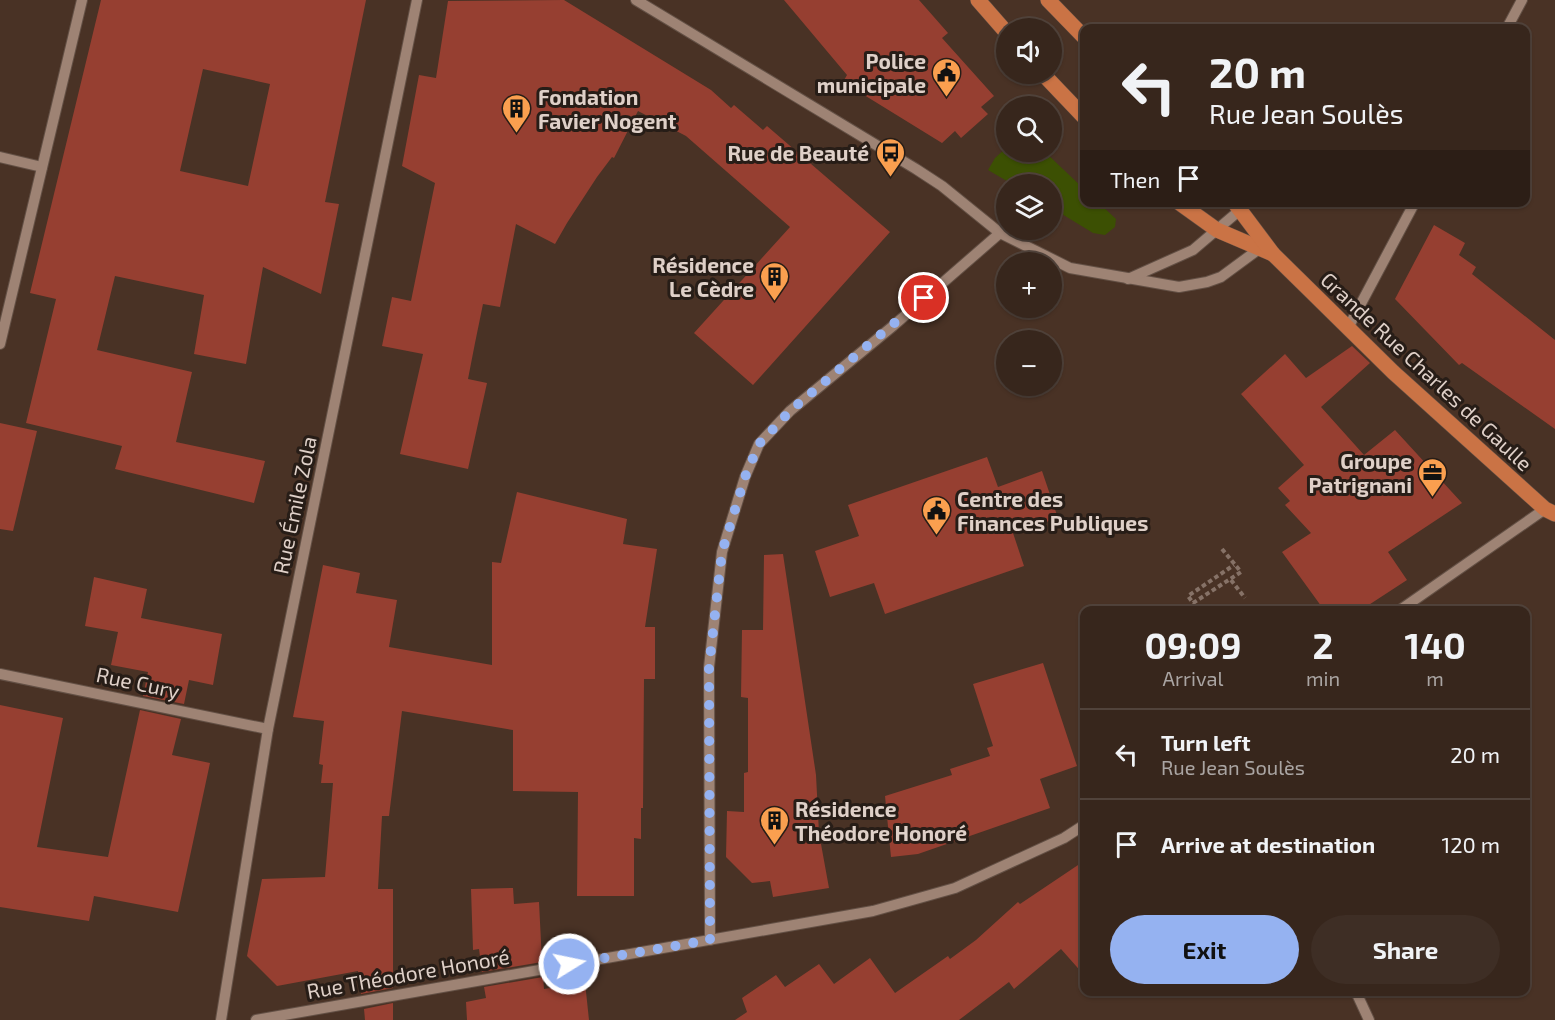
<!DOCTYPE html>
<html lang="en">
<head>
<meta charset="utf-8">
<style>
  body { margin:0; font-family:"Exo 2",sans-serif; background:#3e2e25; color:#f1f3f6; height:100vh; display:flex; flex-direction:column; font-size:22px; white-space:nowrap }
  * { box-sizing:border-box; margin:0 }
  p { font-size:20px; color:#aaa5a3 }
  .icon { flex:none; width:33px; height:33px; fill:none; stroke:currentColor; stroke-width:2; stroke-linecap:round; stroke-linejoin:round }
  .map { position:relative; flex:1; overflow:hidden }
  .details { position:absolute; left:1080px; top:606px; width:450px; height:390px; display:flex; flex-direction:column; background:#37261c; border-radius:12px; box-shadow:0 2px 4px #0004,0 0 0 2px #51433b }
  .details>* { flex:none }
  .hud { position:absolute; left:1080px; top:24px; width:450px; height:183px; border-radius:12px; box-shadow:0 2px 4px #0004,0 0 0 2px #51433b; background:#37261c; color:#f1f3f6; overflow:hidden }
  .fabs { position:absolute; left:996px; top:18px; display:grid; gap:12px }
  .fabs a { display:grid; place-items:center; width:66px; height:66px; border-radius:50%; background:#37261c; box-shadow:0 2px 4px #0004,0 0 0 2px #51433b; font-size:30px }
  .pin { position:absolute; display:grid; place-items:center; width:51px; height:51px; color:#fff; margin:-26px; border:3px solid #fff; border-radius:50%; box-shadow:0 2px 6px #0007 }
  .me { position:absolute; width:66px; margin:-33px; rotate:80deg; stroke-linejoin:round; filter:drop-shadow(0 0 4px #0008) }
  .turn { display:flex; align-items:center; gap:21px; height:126px; padding:0 30px; font-size:27px }
  .turn .icon { width:78px; height:78px; stroke-width:2.5 }
  .turn b { display:block; font-size:42px; line-height:51px }
  .then { display:flex; align-items:center; height:57px; padding:0 30px; background:#0003; gap:12px; font-size:22px }
  .eta { display:flex; justify-content:space-evenly; align-items:center; height:102px; text-align:center }
  .eta b { font-size:36px; font-weight:700; line-height:42px }
  .button { display:flex; gap:12px; margin-top:auto; padding:12px 30px }
  .button a { flex:1; height:69px; border-radius:36px; background:#95b2f1; color:#111; font-size:24px; font-weight:700; line-height:69px; text-align:center }
  .button a+a { background:#3e2e25; color:#f1f3f6 }
  ul { padding:0; list-style:none }
  li { display:flex; align-items:center; gap:18px; height:90px; padding:0 30px; border-top:2px solid #51433b }
  li div { flex:1 }
  li b { display:block; font-size:22px }
  li em { font-style:normal }
  .map>svg:first-child { display:block }
  .green { fill:#3c5003 }
  .building { fill:#963f31; fill-rule:evenodd }
  .lines { fill:none; stroke-linecap:round; stroke-linejoin:round }
  .minor-casing { stroke:#635045; stroke-width:12 }
  .major-casing { stroke:#635045; stroke-width:16 }
  .path { stroke:#867267; stroke-width:4; stroke-dasharray:4.5 3; stroke-linecap:butt }
  .minor { stroke:#9e8374; stroke-width:10 }
  .major { stroke:#ca7345; stroke-width:15 }
  .route { stroke:#95b2f1; stroke-width:10; stroke-dasharray:0 18 }
  .labels { text-anchor:middle; dominant-baseline:central; stroke-width:6; stroke-linejoin:round; paint-order:stroke }
  .poi-label { font-size:21px; font-weight:bold; fill:#dfd0c8; stroke:#271d17; text-anchor:end }
  .street-label { font-size:21px; fill:#dfd0c8; stroke:#271d17 }
</style>
</head>
<body>
<div class="map">
<svg width="1555" height="1020" viewBox="0 0 1555 1020">
  <rect width="100%" height="100%" fill="#493225"/>
  <!-- green -->
  <path class="green" d="M 1006,148 L 1006,152 L 1045,152 L 1084,189 L 1084,202 L 1099,203 L 1116,219 L 1115,227 L 1105,235 L 1093,233 L 1052,208 L 1052,184 L 1012,184 L 988,170 L 995,158 Z"/>
  <!-- building -->
  <g class="building">
    <path d="M 101,0 L 366,0 L 325,202 L 339,204 L 321,294 L 263,267 L 246,364 L 194,354 L 204,295 L 115,276 L 97,350 L 192,372 L 176,442 L 265,461 L 254,503 L 115,469 L 122,446 L 26,423 L 56,299 L 30,293 ZM 203,69 L 270,84 L 248,186 L 180,171 Z"/>
    <path d="M 564,0 L 711,90 L 731,108 L 734,105 L 763,130 L 767,126 L 890,232 L 753,385 L 694,333 L 790,227 L 686,136 L 638,111 L 614,158 L 612,157 L 597,177 L 567,223 L 555,244 L 516,224 L 500,307 L 483,304 L 475,343 L 468,379 L 487,383 L 468,469 L 400,454 L 423,354 L 382,346 L 392,297 L 411,301 L 435,183 L 402,166 L 419,75 L 436,78 L 448,1 Z"/>
    <path d="M 784,0 L 919,0 L 948,33 L 942,38 L 994,96 L 981,107 L 988,114 L 961,138 L 955,131 L 942,143 L 843,82 L 847,75 Z"/>
    <path d="M 1434,225 L 1465,243 L 1459,255 L 1476,267 L 1472,274 L 1555,340 L 1555,429 L 1462,363 L 1459,365 L 1395,299 Z"/>
    <path d="M 1352,346 L 1370,363 L 1321,407 L 1364,455 L 1395,430 L 1462,503 L 1388,552 L 1407,580 L 1361,610 L 1324,610 L 1282,552 L 1311,533 L 1285,505 L 1290,501 L 1278,488 L 1304,465 L 1241,394 L 1285,354 L 1306,378 Z"/>
    <path d="M 0,423 L 37,431 L 13,531 L 0,529 Z"/>
    <path d="M 987,457 L 998,487 L 1042,471 L 1058,518 L 1013,533 L 1024,566 L 885,614 L 874,583 L 830,597 L 815,551 L 859,536 L 848,505 Z"/>
    <path d="M 517,492 L 627,519 L 623,544 L 657,549 L 645,627 L 655,627 L 655,679 L 644,679 L 643,808 L 641,808 L 641,839 L 634,838 L 634,896 L 577,896 L 578,792 L 513,791 L 513,730 L 402,711 L 389,816 L 382,816 L 378,889 L 393,889 L 393,988 L 361,994 L 358,971 L 277,986 L 247,956 L 262,879 L 325,877 L 333,783 L 321,783 L 323,765 L 319,764 L 324,721 L 293,717 L 323,565 L 360,573 L 356,593 L 397,600 L 389,647 L 492,665 L 492,562 L 501,563 Z"/>
    <path d="M 783,554 L 816,775 L 819,833 L 829,888 L 773,897 L 770,881 L 752,883 L 726,857 L 727,811 L 744,812 L 744,773 L 748,772 L 748,698 L 741,697 L 742,630 L 763,630 L 764,555 Z"/>
    <path d="M 94,577 L 147,589 L 141,618 L 222,634 L 213,685 L 189,680 L 184,704 L 143,696 L 148,672 L 111,665 L 118,632 L 85,626 Z"/>
    <path d="M 1043,663 L 1077,766 L 1040,779 L 1050,808 L 918,854 L 891,857 L 885,796 L 952,775 L 950,769 L 990,756 L 987,748 L 993,746 L 973,684 Z"/>
    <path d="M 0,705 L 63,718 L 37,847 L 108,857 L 140,710 L 181,719 L 172,755 L 210,763 L 178,912 L 94,896 L 89,921 L 0,907 Z"/>
    <path d="M 1084,861 L 1084,975 L 1061,949 L 1014,989 L 1009,982 L 959,1020 L 735,1020 L 747,1012 L 742,998 L 776,975 L 785,987 L 819,964 L 834,984 L 870,958 L 895,993 L 948,956 L 950,959 L 976,940 L 1018,902 L 1020,904 Z"/>
    <path d="M 513,888 L 514,904 L 539,902 L 542,962 L 482,972 L 479,949 L 473,950 L 471,889 Z"/>
    <path d="M 543,977 L 544,989 L 585,982 L 589,1020 L 467,1020 L 466,1002 L 486,998 L 484,987 Z"/>
    <path d="M 393,1003 L 393,1020 L 365,1020 L 364,1009 Z"/>
  </g>
  <g class="lines">
    <defs>
      <g id="minor">
        <path d="M 636,0 L 916,169 L 942,186 L 1000,233 L 1070,268 L 1179,287 L 1207,282 L 1221,277 L 1259,249"/>
        <path d="M 1507,28 L 1522,0"/>
        <path d="M 0,157 L 42,167"/>
        <path d="M 1128,279 L 1193,250 L 1240,210"/>
        <path d="M 1348,328 L 1415,202"/>
        <path d="M 0,344 L 82,0"/>
        <path d="M 1400,610 L 1545,509"/>
        <path d="M 0,674 L 268,729"/>
        <path d="M 710,940 L 709,667 L 722,552 L 745,477 L 759,444 L 790,411 L 893,326 L 1000,233"/>
        <path d="M 1356,992 L 1369,1020"/>
        <path d="M 221,1020 L 268,729 L 417,0"/>
        <path d="M 256,1020 L 873,911 L 955,888 L 1064,838 L 1084,825"/>
      </g>
      <g id="major">
        <path d="M 978,0 L 1006,32"/>
        <path d="M 1048,0 L 1084,37"/>
        <path d="M 1043,74 L 1084,117"/>
        <path d="M 1178,202 L 1217,230 L 1273,254"/>
        <path d="M 1234,202 L 1273,254 L 1393,372 L 1545,509 L 1555,514"/>
      </g>
    </defs>
    <!-- minor casing -->
    <use href="#minor" class="minor-casing"/>
    <!-- major casing -->
    <use href="#major" class="major-casing"/>
    <!-- path -->
    <g class="path">
      <path d="M 1222,549 L 1241,572 L 1193,603 L 1188,596 L 1234,565"/>
      <path d="M 1231,580 L 1245,598"/>
    </g>
    <!-- minor -->
    <use href="#minor" class="minor"/>
    <!-- major -->
    <use href="#major" class="major"/>
  </g>
  <g class="lines">
    <!-- route -->
    <path class="route" d="M 569,964 L 710,940 L 709,667 L 722,552 L 745,477 L 759,444 L 790,411 L 924,298"/>
  </g>
  <!-- icons -->
  <defs>
    <symbol id="civic-pin" viewBox="-11 -11 22 30"><path d="M0 17L-7.5 6A9.5 9.5 0 1 1 7.5 6Z" fill="#fa9f4f" stroke="#271d17"/><path d="M-.6-6.5H3V-4.5H.6V-3L4-1V1h2V6H-6V1h2V-1L-.6-3ZM-1.2 2.5V6h2.4V2.5Z" fill="#111"/></symbol>
    <symbol id="building-pin" viewBox="-11 -11 22 30"><path d="M0 17L-7.5 6A9.5 9.5 0 1 1 7.5 6Z" fill="#fa9f4f" stroke="#271d17"/><path d="M-4-6H4V6H1V3H-1V6H-4ZM-2.5-4.3h1.7v1.8h-1.7ZM.8-4.3h1.7v1.8H.8ZM-2.5-1h1.7V.8h-1.7ZM.8-1h1.7V.8H.8Z" fill="#111"/></symbol>
    <symbol id="bus-pin" viewBox="-11 -11 22 30"><path d="M0 17L-7.5 6A9.5 9.5 0 1 1 7.5 6Z" fill="#fa9f4f" stroke="#271d17"/><path d="M-5-6H5V4H4V6H2V4H-2V6H-4V4H-5ZM-3.5-4V0h7V-4ZM-3.5 1.2v1.5H-2V1.2ZM2 1.2v1.5H3.5V1.2Z" fill="#111"/></symbol>
    <symbol id="office-pin" viewBox="-11 -11 22 30"><path d="M0 17L-7.5 6A9.5 9.5 0 1 1 7.5 6Z" fill="#fa9f4f" stroke="#271d17"/><path d="M-6-3h4V-5.5h4V-3h4V5H-6ZM-1-4.5V-3h2v-1.5ZM-6 0V1H6V0Z" fill="#111"/></symbol>
  </defs>
  <g fill-rule="evenodd">
    <use href="#civic-pin" x="930" y="56" width="33" height="45"/>
    <use href="#building-pin" x="500" y="92" width="33" height="45"/>
    <use href="#bus-pin" x="874" y="136" width="33" height="45"/>
    <use href="#building-pin" x="758" y="260" width="33" height="45"/>
    <use href="#office-pin" x="1416" y="456" width="33" height="45"/>
    <use href="#civic-pin" x="920" y="494" width="33" height="45"/>
    <use href="#building-pin" x="758" y="804" width="33" height="45"/>
  </g>
  <g class="labels">
    <!-- poi labels -->
    <g class="poi-label">
      <text x="926" y="60">Police<tspan x="926" dy="24">municipale</tspan></text>
      <text x="538" y="96" text-anchor="start">Fondation<tspan x="538" dy="24">Favier Nogent</tspan></text>
      <text x="869" y="152">Rue de Beauté</text>
      <text x="754" y="264">Résidence<tspan x="754" dy="24">Le Cèdre</tspan></text>
      <text x="1412" y="460">Groupe<tspan x="1412" dy="24">Patrignani</tspan></text>
      <text x="957" y="498" text-anchor="start">Centre des<tspan x="957" dy="24">Finances Publiques</tspan></text>
      <text x="795" y="808" text-anchor="start">Résidence<tspan x="795" dy="24">Théodore Honoré</tspan></text>
    </g>
    <!-- street labels -->
    <g class="street-label">
      <text transform="translate(1427 371) rotate(43)">Grande Rue Charles de Gaulle</text>
      <text transform="translate(294 505) rotate(-78)">Rue Émile Zola</text>
      <text transform="translate(138 682) rotate(12)">Rue Cury</text>
      <text transform="translate(408 973) rotate(-10)">Rue Théodore Honoré</text>
    </g>
  </g>
</svg>
<div class="fabs">
<a><svg class="icon" aria-label="sound" viewBox="0 0 24 24"><path d="M4 9h4l5-4v14l-5-4H4zM17 9q2 3 0 6"/></svg></a>
<a><svg class="icon" aria-label="search" viewBox="0 0 24 24"><circle cx="10" cy="10" r="6"/><path d="M15 15l6 6"/></svg></a>
<a><svg class="icon" aria-label="layers" viewBox="0 0 24 24"><path d="M12 4l9 5-9 5-9-5zM3 14l9 5 9-5"/></svg></a>
<a>+</a>
<a>−</a>
</div>
<div class="pin" style="left:924px;top:298px;background:#d93025"><svg class="icon" aria-label="arrive" viewBox="0 0 24 24"><path d="M6 21V4h12l-3 4 3 4H6"/></svg></div>
<svg class="me" style="left:569px;top:964px" viewBox="-20 -20 40 40"><circle r="17" fill="#95b2f1" stroke="#fff" stroke-width="3"/><path d="M0-11L8 9 0 5-8 9z" fill="#fff"/></svg>
<div class="hud">
<div class="turn"><svg class="icon" aria-label="left" viewBox="0 0 24 24"><path d="M17 20v-9H6M10 6l-5 5 5 5"/></svg><div><b>20 m</b>Rue Jean Soulès</div></div>
<div class="then">Then<svg class="icon" aria-label="arrive" viewBox="0 0 24 24"><path d="M6 21V4h12l-3 4 3 4H6"/></svg></div>
</div>
<section class="details">
<div class="eta">
<div><b>09:09</b><p>Arrival</p></div>
<div><b>2</b><p>min</p></div>
<div><b>140</b><p>m</p></div>
</div>
<ul>
<li><svg class="icon" aria-label="left" viewBox="0 0 24 24"><path d="M17 20v-9H6M10 6l-5 5 5 5"/></svg><div><b>Turn left</b><p>Rue Jean Soulès</p></div><em>20 m</em></li>
<li><svg class="icon" aria-label="arrive" viewBox="0 0 24 24"><path d="M6 21V4h12l-3 4 3 4H6"/></svg><div><b>Arrive at destination</b></div><em>120 m</em></li>
</ul>
<div class="button"><a>Exit</a><a>Share</a></div>
</section>
</div>
</body>
</html>
